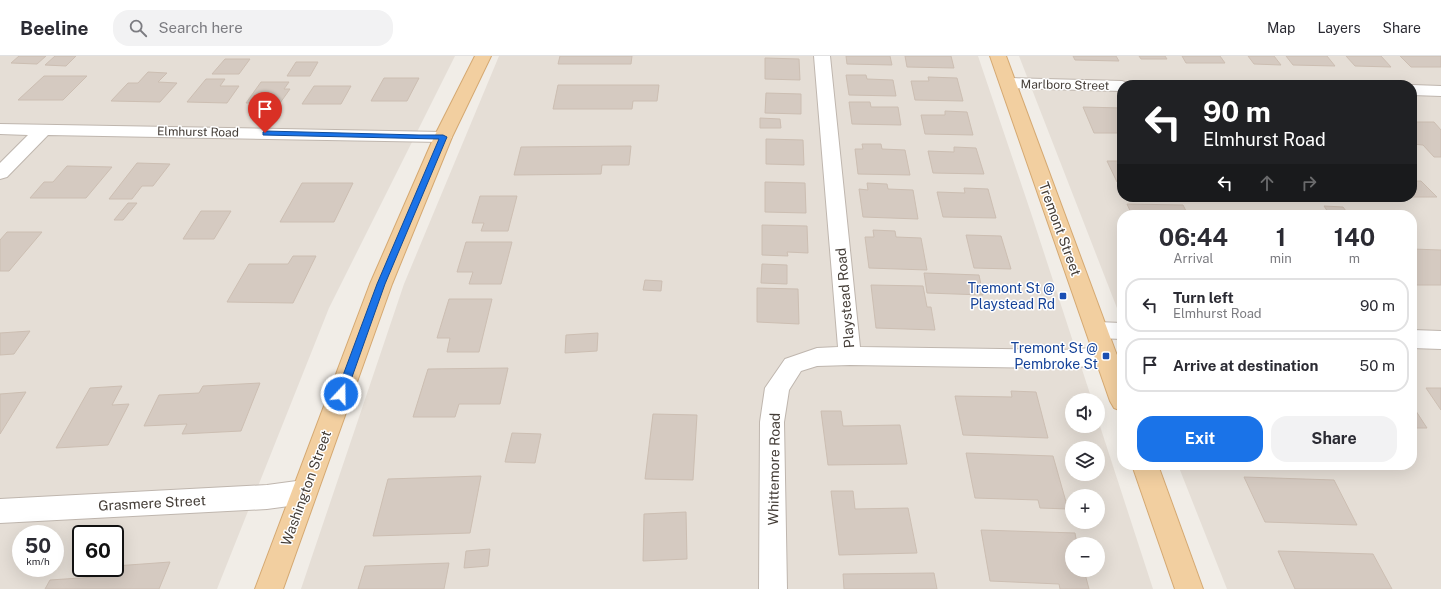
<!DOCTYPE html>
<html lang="en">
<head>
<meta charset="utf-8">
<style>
  body { margin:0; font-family:"Public Sans",sans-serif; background:#f2f2f3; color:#2b2b33; height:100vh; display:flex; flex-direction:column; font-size:15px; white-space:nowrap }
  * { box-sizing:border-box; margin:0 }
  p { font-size:13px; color:#7c7c81 }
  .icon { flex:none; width:22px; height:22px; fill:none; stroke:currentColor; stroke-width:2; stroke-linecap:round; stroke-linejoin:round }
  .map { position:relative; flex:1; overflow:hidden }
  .drawer { position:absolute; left:1117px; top:154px; width:300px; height:260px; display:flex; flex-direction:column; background:#fff; border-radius:16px; box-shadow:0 4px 16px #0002 }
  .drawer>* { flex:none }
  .guide { position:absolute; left:1117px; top:24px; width:300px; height:122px; border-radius:16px; box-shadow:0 4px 16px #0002; background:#202124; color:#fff; overflow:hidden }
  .controls { position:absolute; left:1065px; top:337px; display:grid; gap:8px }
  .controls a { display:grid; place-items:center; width:40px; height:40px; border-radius:50%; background:#fff; box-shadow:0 4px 16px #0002; font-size:20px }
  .speed { position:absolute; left:12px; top:469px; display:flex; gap:8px; font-size:20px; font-weight:700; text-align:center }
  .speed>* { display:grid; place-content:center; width:52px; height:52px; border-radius:50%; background:#fff; box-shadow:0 4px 16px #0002; line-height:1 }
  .speed small { font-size:10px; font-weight:400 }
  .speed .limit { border:2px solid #111; border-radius:6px; background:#fff; color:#111 }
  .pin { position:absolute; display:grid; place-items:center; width:34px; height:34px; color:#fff; margin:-41px -17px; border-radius:50% 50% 50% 0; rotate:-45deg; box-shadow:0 0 4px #0007 }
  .pin .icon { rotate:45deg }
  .me { position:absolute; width:44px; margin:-22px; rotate:21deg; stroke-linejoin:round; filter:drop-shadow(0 0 3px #0008) }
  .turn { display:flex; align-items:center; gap:14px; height:84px; padding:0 20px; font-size:18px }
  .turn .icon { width:52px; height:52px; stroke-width:2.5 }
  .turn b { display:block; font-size:28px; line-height:34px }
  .lanes { display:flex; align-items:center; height:38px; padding:0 20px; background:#0003; justify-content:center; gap:20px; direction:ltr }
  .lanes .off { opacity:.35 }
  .eta { display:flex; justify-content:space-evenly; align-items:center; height:68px; text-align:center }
  .eta b { font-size:24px; font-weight:700; line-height:28px }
  .primary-button { display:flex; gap:8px; margin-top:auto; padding:8px 20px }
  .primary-button a { flex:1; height:46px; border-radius:16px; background:#1a73e8; color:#fff; font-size:16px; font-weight:700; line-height:46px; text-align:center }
  .primary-button a+a { background:#f2f2f3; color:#2b2b33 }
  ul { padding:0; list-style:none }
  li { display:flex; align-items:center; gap:12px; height:54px; margin:0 8px 6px; padding:0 12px; border:2px solid #e1e1e2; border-radius:16px }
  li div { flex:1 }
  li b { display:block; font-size:15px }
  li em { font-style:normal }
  header { display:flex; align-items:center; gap:24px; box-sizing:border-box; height:56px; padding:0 20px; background:#fff; border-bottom:1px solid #e1e1e2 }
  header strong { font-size:19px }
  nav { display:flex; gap:22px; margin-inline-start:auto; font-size:14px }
  .search { width:280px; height:36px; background:#f2f2f3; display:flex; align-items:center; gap:10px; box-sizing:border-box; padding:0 14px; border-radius:16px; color:#7c7c81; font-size:15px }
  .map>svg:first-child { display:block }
  .residential { fill:#e5ded6; fill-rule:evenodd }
  .building { fill:#d5cac1; stroke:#ccbeb2 }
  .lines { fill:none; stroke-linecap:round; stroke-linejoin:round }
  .minor-casing { stroke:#bfb6ae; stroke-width:2 }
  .major-casing { stroke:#d5a972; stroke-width:2 }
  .minor { fill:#fff; fill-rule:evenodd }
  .major { fill:#f2cfa0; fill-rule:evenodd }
  .route { fill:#1a73e8; stroke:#114b97 }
  .transit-dot { fill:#1a4fb4; stroke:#fff; stroke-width:1.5 }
  .labels { text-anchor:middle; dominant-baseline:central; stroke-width:3; stroke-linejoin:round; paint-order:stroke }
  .far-street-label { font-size:12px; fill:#443d37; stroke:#fff }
  .street-label { font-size:14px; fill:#443d37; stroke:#fff }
  .transit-label { font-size:14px; fill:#164399; stroke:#fff; text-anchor:end }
</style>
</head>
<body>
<header>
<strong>Beeline</strong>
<div class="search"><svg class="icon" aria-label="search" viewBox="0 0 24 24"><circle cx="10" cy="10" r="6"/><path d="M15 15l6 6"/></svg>Search here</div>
<nav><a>Map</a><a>Layers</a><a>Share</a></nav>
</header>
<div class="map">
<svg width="1441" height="533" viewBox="0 0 1441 533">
  <rect width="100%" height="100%" fill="#f1ede7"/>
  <!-- residential -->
  <g class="residential">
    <path d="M 0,0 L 455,0 L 329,252 L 217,533 L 0,533 ZM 21,478 L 55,478 L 55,512 L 21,512 ZM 81,478 L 115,478 L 115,512 L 81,512 Z"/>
    <path d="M 499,0 L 978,0 L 1031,157 L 1092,344 L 1072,344 L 1072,370 L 1098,370 L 1098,364 L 1153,533 L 301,533 L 404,228 ZM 1072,392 L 1098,392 L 1098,418 L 1072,418 ZM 1072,440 L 1098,440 L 1098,466 L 1072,466 ZM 1072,488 L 1098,488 L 1098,514 L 1072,514 Z"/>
    <path d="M 1019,0 L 1441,0 L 1441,533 L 1227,533 L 1178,409 L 1412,409 L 1412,159 L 1122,159 L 1122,265 ZM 1122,29 L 1412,29 L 1412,141 L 1122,141 Z"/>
  </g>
  <!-- building -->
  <g class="building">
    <path d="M 19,0 L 46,0 L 37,8 L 11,7 Z"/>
    <path d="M 55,0 L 76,0 L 66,10 L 45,9 Z"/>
    <path d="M 560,0 L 632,0 L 631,8 L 558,8 Z"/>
    <path d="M 846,0 L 890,0 L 892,9 L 847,8 Z"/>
    <path d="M 905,0 L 951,0 L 954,12 L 907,11 Z"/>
    <path d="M 1073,0 L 1116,0 L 1119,5 L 1075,4 Z"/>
    <path d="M 1139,0 L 1165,0 L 1167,3 L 1141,3 Z"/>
    <path d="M 1182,0 L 1220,0 L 1225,7 L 1186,7 Z"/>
    <path d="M 1248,0 L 1274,0 L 1281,9 L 1254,8 Z"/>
    <path d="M 1286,0 L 1327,0 L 1335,10 L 1293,9 Z"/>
    <path d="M 1346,0 L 1381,0 L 1391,11 L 1355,10 Z"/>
    <path d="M 1400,0 L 1441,0 L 1441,11 L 1411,11 Z"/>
    <path d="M 765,2 L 799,3 L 800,24 L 765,23 Z"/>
    <path d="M 225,3 L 250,3 L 239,18 L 212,18 Z"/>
    <path d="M 296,6 L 318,6 L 310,20 L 287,20 Z"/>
    <path d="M 148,16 L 167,17 L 158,26 L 177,27 L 160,46 L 111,45 L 128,27 L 138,27 Z"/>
    <path d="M 846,19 L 866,19 L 867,23 L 893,24 L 896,40 L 849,39 Z"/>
    <path d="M 44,20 L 87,20 L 63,44 L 18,44 Z"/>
    <path d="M 928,21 L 957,22 L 963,45 L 915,44 L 911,25 L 929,25 Z"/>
    <path d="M 384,22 L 419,22 L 407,45 L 371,45 Z"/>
    <path d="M 206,23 L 225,23 L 220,30 L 239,30 L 227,47 L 187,46 Z"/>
    <path d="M 261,26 L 289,26 L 284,33 L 290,33 L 280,47 L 246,47 Z"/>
    <path d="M 558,29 L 659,29 L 657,45 L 633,45 L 632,53 L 553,53 Z"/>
    <path d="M 314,30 L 351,30 L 341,48 L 302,48 Z"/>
    <path d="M 766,37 L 801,38 L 801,58 L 765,57 Z"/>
    <path d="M 849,46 L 870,46 L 871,51 L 898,51 L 901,69 L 852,68 Z"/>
    <path d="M 1083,51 L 1122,52 L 1122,77 L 1094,77 Z"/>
    <path d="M 945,55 L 967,56 L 973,79 L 925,78 L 921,59 L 945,59 Z"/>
    <path d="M 760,62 L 780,63 L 781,72 L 760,72 Z"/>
    <path d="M 1412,66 L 1434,66 L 1441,74 L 1441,101 L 1434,101 L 1423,89 L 1412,88 Z"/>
    <path d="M 766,83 L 803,84 L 804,109 L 766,108 Z"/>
    <path d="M 862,88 L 881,88 L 882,93 L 905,94 L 910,119 L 858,118 L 855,93 L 863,93 Z"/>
    <path d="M 631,90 L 629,109 L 602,109 L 601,118 L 514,119 L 521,91 Z"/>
    <path d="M 954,91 L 976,92 L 984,118 L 933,117 L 928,95 L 954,96 Z"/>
    <path d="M 1107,105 L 1122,105 L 1122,126 L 1117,126 Z"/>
    <path d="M 137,107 L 170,108 L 153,130 L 142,130 L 132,143 L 109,143 Z"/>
    <path d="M 67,110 L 112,111 L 86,142 L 30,142 L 44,126 L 53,126 Z"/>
    <path d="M 1412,125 L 1421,125 L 1437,141 L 1410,141 L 1412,141 Z"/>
    <path d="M 765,126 L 805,127 L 806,157 L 765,156 Z"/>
    <path d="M 302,127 L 353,127 L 334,166 L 280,166 Z"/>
    <path d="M 867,127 L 887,128 L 888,133 L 913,134 L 918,163 L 863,161 L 859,133 L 868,134 Z"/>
    <path d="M 964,132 L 988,133 L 996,162 L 943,161 L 937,136 L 965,137 Z"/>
    <path d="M 480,140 L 517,140 L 508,175 L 481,175 L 484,167 L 472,167 Z"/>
    <path d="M 128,147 L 137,147 L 123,164 L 114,164 Z"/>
    <path d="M 1127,148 L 1183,149 L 1188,159 L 1132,159 Z"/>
    <path d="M 1324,150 L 1343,151 L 1349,159 L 1330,159 Z"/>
    <path d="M 201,155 L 231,155 L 214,183 L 183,183 Z"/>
    <path d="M 762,169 L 807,170 L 808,197 L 787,196 L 788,200 L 762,199 Z"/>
    <path d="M 873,174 L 895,175 L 896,181 L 921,182 L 927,214 L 869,212 L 865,181 L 874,181 Z"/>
    <path d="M 7,176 L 42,176 L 9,215 L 0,215 L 0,184 Z"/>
    <path d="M 966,179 L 1001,180 L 1011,213 L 974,212 Z"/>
    <path d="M 466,186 L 512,186 L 501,228 L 469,228 L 473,216 L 457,216 Z"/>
    <path d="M 1412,193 L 1441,194 L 1441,229 L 1417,229 L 1412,223 Z"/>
    <path d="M 293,200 L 316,200 L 293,247 L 227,246 L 249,208 L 288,208 Z"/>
    <path d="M 762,208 L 787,209 L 787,228 L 761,227 Z"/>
    <path d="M 924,217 L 979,219 L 983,239 L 927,237 Z"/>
    <path d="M 645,224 L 662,225 L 661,235 L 643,234 Z"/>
    <path d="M 871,229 L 923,230 L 927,251 L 931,251 L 935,274 L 876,272 Z"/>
    <path d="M 757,232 L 798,233 L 799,268 L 757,266 Z"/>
    <path d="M 449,243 L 492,243 L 479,296 L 447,296 L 450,282 L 437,282 Z"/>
    <path d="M 30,275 L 14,298 L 0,299 L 0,277 Z"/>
    <path d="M 598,277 L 597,295 L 565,297 L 566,279 Z"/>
    <path d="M 508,312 L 500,348 L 459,348 L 455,361 L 413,361 L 428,313 Z"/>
    <path d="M 260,327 L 241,375 L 182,378 L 187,368 L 144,370 L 159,339 L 199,337 L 203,330 Z"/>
    <path d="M 122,330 L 112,349 L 129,348 L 108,389 L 56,392 L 90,332 Z"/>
    <path d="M 1426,332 L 1441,332 L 1441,354 Z"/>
    <path d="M 1011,335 L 1036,336 L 1048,382 L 963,379 L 955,340 L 1012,341 Z"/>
    <path d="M 26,336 L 0,378 L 0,338 Z"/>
    <path d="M 1412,349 L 1427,372 L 1412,372 Z"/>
    <path d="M 821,355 L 841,355 L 843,370 L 900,369 L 907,408 L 828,409 Z"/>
    <path d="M 653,358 L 697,359 L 693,424 L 645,423 Z"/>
    <path d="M 512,377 L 541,378 L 535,407 L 505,406 Z"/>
    <path d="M 966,397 L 1053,400 L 1068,453 L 1040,452 L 1038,444 L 975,442 Z"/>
    <path d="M 481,420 L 470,477 L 373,480 L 388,423 Z"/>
    <path d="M 1244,421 L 1334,424 L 1357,469 L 1265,466 Z"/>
    <path d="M 831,435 L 853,435 L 855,453 L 908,452 L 917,497 L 839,499 Z"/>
    <path d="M 686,456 L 687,503 L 643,505 L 644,458 Z"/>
    <path d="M 981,474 L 1075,477 L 1077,488 L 1072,488 L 1072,514 L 1084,514 L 1089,533 L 1060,533 L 1059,528 L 990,525 Z"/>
    <path d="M 490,493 L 488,510 L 464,512 L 466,495 Z"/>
    <path d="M 1278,495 L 1373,498 L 1392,533 L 1295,533 Z"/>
    <path d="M 170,506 L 159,533 L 45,533 L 50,524 L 110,520 L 115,510 Z"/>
    <path d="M 449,507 L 444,533 L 358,533 L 365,510 Z"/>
    <path d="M 934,517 L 937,533 L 844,533 L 843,518 Z"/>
  </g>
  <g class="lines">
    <defs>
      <g id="minor">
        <path d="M 814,0 L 830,0 L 860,291 L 1062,294 L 1106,291 L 1114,294 L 1117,300 L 1114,306 L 1106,309 L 1062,312 L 850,309 L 817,310 L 801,315 L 789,334 L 784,366 L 787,533 L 759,533 L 760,366 L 765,332 L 785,303 L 817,292 L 838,291 Z"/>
        <path d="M 1008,22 L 1122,25 L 1128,27 L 1129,29 L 1122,29 L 1122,35 L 1008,32 L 1002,30 L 1000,27 L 1002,24 Z"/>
        <path d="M 1412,29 L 1441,30 L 1441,40 L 1412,39 Z"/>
        <path d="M 0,68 L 443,76 L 449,77 L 452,81 L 449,85 L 443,86 L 48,79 L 7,121 L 0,123 L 0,107 L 28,79 L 0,78 Z"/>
        <path d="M 1097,266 L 1122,267 L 1122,283 L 1097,282 L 1089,280 L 1086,274 L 1089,268 Z"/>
        <path d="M 1412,274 L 1441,275 L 1441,293 L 1412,292 Z"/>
        <path d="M 304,424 L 313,428 L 317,436 L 313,444 L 304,448 L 267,453 L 0,467 L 0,443 L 267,429 Z"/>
      </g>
      <g id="major">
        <path d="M 475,0 L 491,0 L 452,81 L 392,228 L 283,533 L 255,533 L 370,228 L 434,81 Z"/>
        <path d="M 990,0 L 1006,0 L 1122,313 L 1122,355 L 1114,352 L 1110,345 Z"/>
        <path d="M 1132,409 L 1158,409 L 1203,533 L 1175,533 Z"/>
      </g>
    </defs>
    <!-- minor casing -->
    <use href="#minor" class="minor-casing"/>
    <!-- major casing -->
    <use href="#major" class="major-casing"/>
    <!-- minor -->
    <use href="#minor" class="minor"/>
    <!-- major -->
    <use href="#major" class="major"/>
  </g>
  <!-- route -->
  <path class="route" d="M 265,75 L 419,79 L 443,79 L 447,81 L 385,228 L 346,338 L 344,340 L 337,340 L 336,338 L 377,228 L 439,83 L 263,79 L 263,76 Z"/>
  <!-- markers -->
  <g class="transit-dot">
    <rect x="1059" y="236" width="8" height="8" rx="2"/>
    <rect x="1102" y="296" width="8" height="8" rx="2"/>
  </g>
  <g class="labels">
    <!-- far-street labels -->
    <g class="far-street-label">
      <text transform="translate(1065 29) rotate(1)">Marlboro Street</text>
      <text transform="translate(198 76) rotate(1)">Elmhurst Road</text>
    </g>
    <!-- street labels -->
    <g class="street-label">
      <text transform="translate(1060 173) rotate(70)">Tremont Street</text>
      <text transform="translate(845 242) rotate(-95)">Playstead Road</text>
      <text transform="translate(774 413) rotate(-89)">Whittemore Road</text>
      <text transform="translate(306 432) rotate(-70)">Washington Street</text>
      <text transform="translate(152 447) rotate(-3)">Grasmere Street</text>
    </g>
    <!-- transit labels -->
    <g class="transit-label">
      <text x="1055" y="232">Tremont St @<tspan x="1055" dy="16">Playstead Rd</tspan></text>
      <text x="1098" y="292">Tremont St @<tspan x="1098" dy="16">Pembroke St</tspan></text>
    </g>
  </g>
</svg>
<div class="controls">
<a><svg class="icon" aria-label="sound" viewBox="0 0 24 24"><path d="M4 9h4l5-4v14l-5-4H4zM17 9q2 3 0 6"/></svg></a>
<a><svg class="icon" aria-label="layers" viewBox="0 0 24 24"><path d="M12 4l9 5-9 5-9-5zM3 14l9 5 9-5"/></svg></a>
<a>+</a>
<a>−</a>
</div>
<div class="speed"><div>50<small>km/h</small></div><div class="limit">60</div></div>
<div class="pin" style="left:265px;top:77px;background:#d93025"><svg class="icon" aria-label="arrive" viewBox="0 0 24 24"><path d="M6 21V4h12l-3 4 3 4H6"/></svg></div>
<svg class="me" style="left:341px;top:338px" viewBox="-20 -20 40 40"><circle r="17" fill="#1a73e8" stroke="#fff" stroke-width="3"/><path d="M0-11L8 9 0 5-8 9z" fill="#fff"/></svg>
<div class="guide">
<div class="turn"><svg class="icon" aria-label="left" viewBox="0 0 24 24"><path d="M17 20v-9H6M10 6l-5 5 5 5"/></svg><div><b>90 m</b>Elmhurst Road</div></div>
<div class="lanes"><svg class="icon" aria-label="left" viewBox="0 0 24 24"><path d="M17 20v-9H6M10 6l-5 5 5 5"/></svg><svg class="icon off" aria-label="ahead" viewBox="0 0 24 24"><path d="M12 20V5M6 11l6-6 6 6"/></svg><svg class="icon off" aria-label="right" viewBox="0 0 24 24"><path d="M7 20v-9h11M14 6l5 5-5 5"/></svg></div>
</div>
<section class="drawer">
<div class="eta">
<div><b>06:44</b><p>Arrival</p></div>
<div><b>1</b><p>min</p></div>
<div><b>140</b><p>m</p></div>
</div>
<ul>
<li><svg class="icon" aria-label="left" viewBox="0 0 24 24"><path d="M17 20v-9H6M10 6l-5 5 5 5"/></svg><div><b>Turn left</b><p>Elmhurst Road</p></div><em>90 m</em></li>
<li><svg class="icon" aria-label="arrive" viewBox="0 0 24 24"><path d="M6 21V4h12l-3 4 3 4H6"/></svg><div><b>Arrive at destination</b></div><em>50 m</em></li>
</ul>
<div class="primary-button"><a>Exit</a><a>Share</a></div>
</section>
</div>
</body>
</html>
